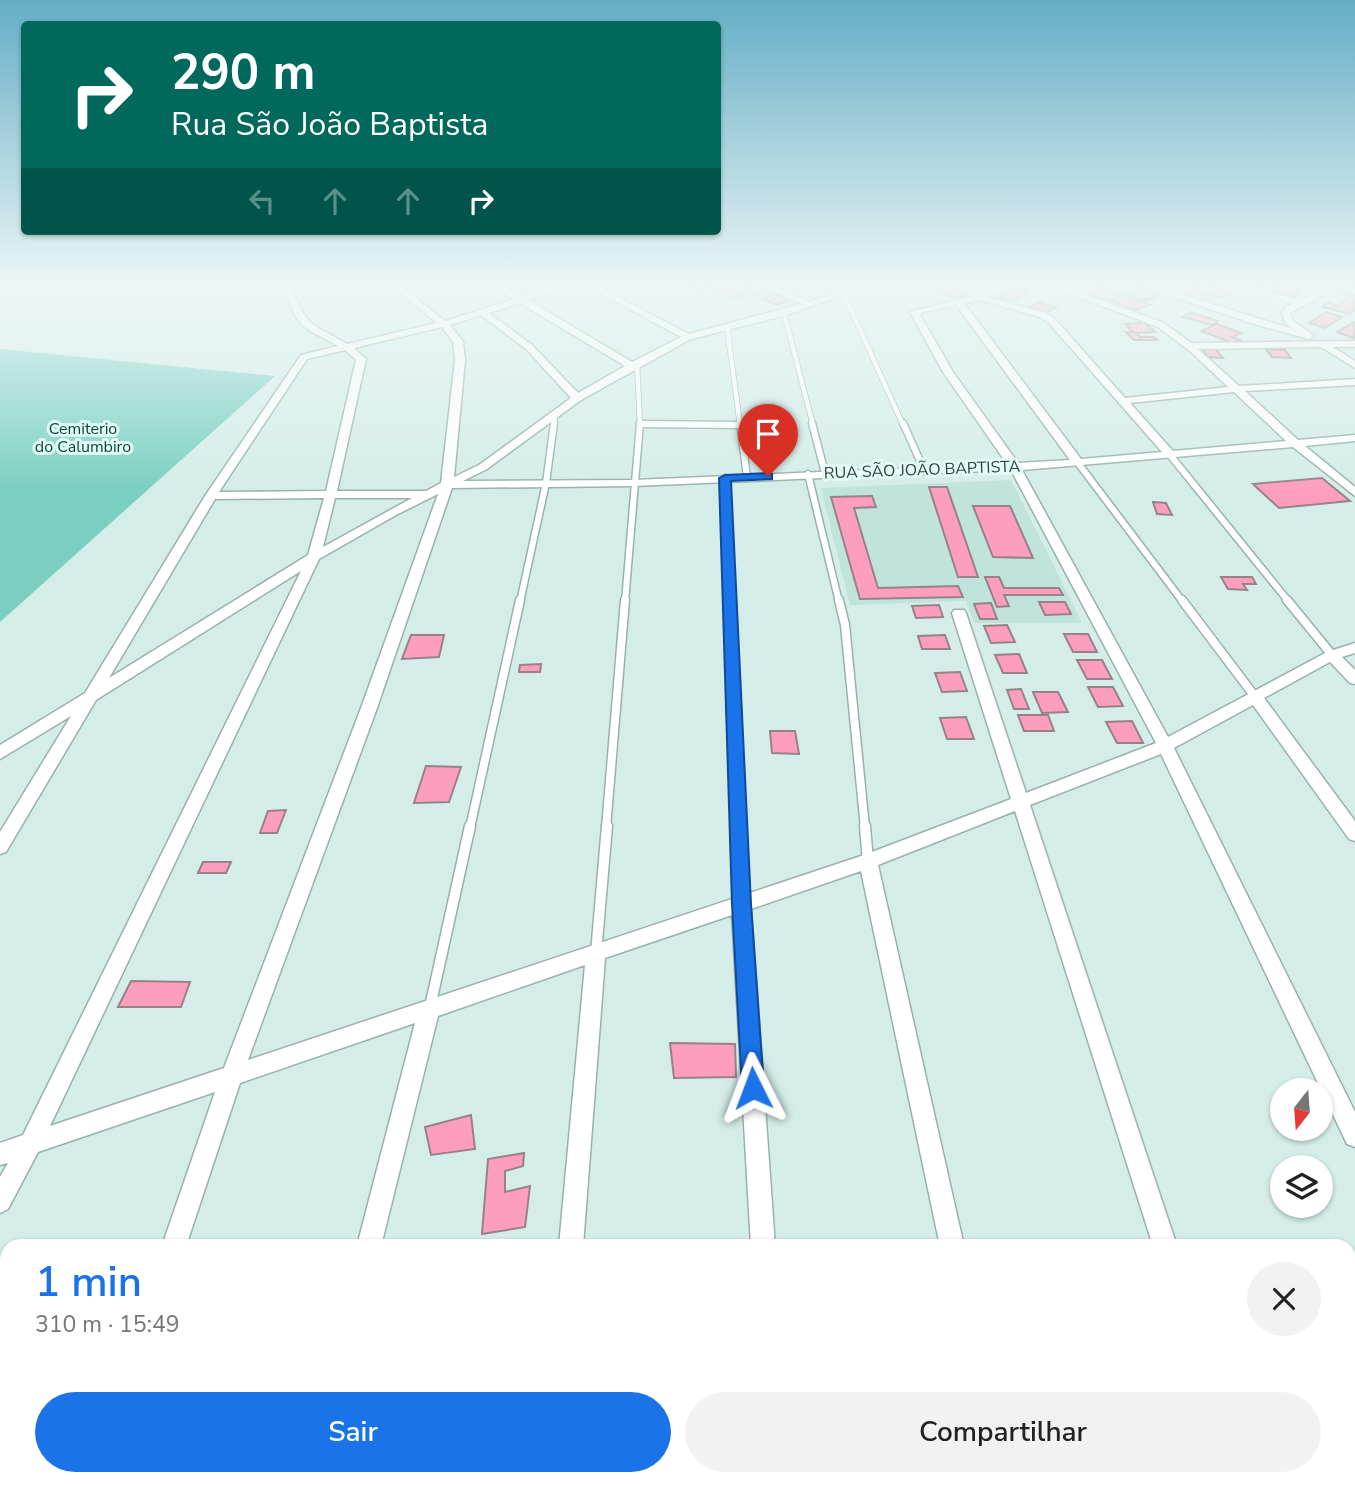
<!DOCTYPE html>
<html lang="pt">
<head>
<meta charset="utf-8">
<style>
  body { margin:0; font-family:"Nunito Sans",sans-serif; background:#f2f2f2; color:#222; height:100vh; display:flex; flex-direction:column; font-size:26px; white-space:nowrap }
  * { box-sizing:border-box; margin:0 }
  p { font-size:23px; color:#767676 }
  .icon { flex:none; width:38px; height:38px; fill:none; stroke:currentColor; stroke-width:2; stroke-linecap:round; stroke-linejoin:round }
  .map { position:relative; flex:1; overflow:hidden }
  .drawer { position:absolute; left:0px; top:1239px; width:1356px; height:247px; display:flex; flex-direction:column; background:#fff; border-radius:21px 21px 0 0; box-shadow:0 2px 5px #0004 }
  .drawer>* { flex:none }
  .guide { position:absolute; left:21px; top:21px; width:700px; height:214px; border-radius:7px; box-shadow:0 2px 5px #0004; background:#00695c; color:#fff; overflow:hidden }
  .needle { width:46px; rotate:197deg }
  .fabs { position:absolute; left:1270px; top:1078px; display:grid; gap:14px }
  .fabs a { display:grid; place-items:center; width:63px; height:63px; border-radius:50%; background:#fff; box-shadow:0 2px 5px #0004; font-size:35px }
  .pin { position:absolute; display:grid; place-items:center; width:60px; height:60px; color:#fff; margin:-72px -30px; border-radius:50% 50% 50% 0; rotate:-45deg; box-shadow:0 0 7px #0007 }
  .pin .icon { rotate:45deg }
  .me { position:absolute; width:77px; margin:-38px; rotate:357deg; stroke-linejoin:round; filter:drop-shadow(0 0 5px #0008) }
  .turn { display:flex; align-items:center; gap:24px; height:147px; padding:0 35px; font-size:32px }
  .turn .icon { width:91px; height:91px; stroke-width:2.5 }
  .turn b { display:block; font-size:49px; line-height:60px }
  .lanes { display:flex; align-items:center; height:66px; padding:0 35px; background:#0003; justify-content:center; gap:35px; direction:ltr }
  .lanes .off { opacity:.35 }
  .round { display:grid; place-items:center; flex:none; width:74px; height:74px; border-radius:37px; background:#f2f2f2 }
  .overview { display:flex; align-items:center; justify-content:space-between; height:119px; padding:0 35px }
  h1 { font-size:42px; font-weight:600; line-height:52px; color:#1a73e8 }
  .button { display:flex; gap:14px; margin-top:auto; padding:14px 35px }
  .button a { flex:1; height:80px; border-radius:42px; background:#1a73e8; color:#fff; font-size:28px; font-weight:600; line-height:80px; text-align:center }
  .button a+a { background:#f2f2f2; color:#222 }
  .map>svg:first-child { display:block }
  .built { fill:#c0e3dc }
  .green { fill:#7acfc0 }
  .building { fill:#fe9ebe; stroke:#978288; stroke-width:2 }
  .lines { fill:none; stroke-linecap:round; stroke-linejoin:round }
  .service-far3-casing { stroke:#99b1ac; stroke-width:6 }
  .service-far2-casing { stroke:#99b1ac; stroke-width:9 }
  .service-far1-casing { stroke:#99b1ac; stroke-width:11 }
  .service-casing { stroke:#99b1ac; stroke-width:13 }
  .minor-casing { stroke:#99b1ac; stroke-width:3 }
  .tertiary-casing { stroke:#99b1ac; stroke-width:4 }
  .service-far3 { stroke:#fff; stroke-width:4.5 }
  .service-far2 { stroke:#fff; stroke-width:6 }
  .service-far1 { stroke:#fff; stroke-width:8 }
  .service { stroke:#fff; stroke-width:10 }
  .minor { fill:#fff; fill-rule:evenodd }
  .tertiary { fill:#fff; fill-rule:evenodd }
  .route { fill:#1a73e8; stroke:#114b97; stroke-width:2 }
  .labels { text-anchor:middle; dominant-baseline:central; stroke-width:6; stroke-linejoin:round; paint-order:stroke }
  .far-park-label { font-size:16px; fill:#0b473f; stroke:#e1fbf5 }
  .far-street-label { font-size:16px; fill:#343e3c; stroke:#e1fbf5 }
</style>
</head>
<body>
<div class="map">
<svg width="1355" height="1485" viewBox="0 0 1355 1485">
  <rect width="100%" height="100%" fill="#d4ede8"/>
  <!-- built -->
  <path class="built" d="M 1011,480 L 1082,623 L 974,623 L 966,601 L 850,605 L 821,488 Z"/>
  <!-- green -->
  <path class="green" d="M 0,349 L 275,376 L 0,622 Z"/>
  <!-- building -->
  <g class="building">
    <path d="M 698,285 L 722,285 L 744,296 L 736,299 L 710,286 L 699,290 L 693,287 Z"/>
    <path d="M 756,285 L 769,290 L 758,295 L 743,289 Z"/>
    <path d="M 1203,285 L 1231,293 L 1223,298 L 1194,289 Z"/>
    <path d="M 1259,285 L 1269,285 L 1299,292 L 1295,297 L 1257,287 Z"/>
    <path d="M 1102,287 L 1123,294 L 1107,301 L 1090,295 L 1097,292 L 1092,291 Z"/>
    <path d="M 949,288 L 958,290 L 956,292 L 965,294 L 959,299 L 942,294 Z"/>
    <path d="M 1011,288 L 1027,293 L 1013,301 L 999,297 Z"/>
    <path d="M 1138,288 L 1152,292 L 1150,293 L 1158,296 L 1152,299 L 1142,298 L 1148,300 L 1145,301 L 1126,296 Z"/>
    <path d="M 1195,290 L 1215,297 L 1205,302 L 1185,295 Z"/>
    <path d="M 775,294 L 790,300 L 777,305 L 762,299 Z"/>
    <path d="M 1126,296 L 1150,305 L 1136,310 L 1112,301 Z"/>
    <path d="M 1350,296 L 1355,297 L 1355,310 L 1350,314 L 1323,307 L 1327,303 L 1338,306 Z"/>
    <path d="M 1039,302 L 1056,307 L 1046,313 L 1029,307 Z"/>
    <path d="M 1190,312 L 1218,321 L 1212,325 L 1183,317 Z"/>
    <path d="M 1326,312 L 1342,317 L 1325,328 L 1309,323 Z"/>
    <path d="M 1355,322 L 1354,338 L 1337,332 Z"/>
    <path d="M 1146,323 L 1155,332 L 1136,333 L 1140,337 L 1154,337 L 1157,340 L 1134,340 L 1126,332 L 1133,332 L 1125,324 Z"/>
    <path d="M 1217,324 L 1241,333 L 1232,337 L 1240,340 L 1233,343 L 1201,331 Z"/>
    <path d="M 1201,348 L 1216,349 L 1223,358 L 1208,357 Z"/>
    <path d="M 1266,349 L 1285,350 L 1291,358 L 1272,357 Z"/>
    <path d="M 1322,478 L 1350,501 L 1279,508 L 1253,484 Z"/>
    <path d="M 929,487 L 947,487 L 978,577 L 958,577 Z"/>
    <path d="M 872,496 L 876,507 L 854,508 L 878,588 L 958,586 L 963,597 L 860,599 L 831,497 Z"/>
    <path d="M 1153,502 L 1166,503 L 1172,515 L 1157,514 Z"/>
    <path d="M 973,506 L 1010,506 L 1033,558 L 993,557 Z"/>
    <path d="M 985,577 L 999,577 L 1004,588 L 1059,588 L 1063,595 L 1004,595 L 1009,606 L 997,607 Z"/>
    <path d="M 1221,577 L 1252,577 L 1256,584 L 1243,584 L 1247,590 L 1228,589 Z"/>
    <path d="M 1039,602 L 1065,602 L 1071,614 L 1045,615 Z"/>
    <path d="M 991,603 L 997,619 L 980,619 L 974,604 Z"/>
    <path d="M 939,605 L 943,617 L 916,618 L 912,606 Z"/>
    <path d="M 1007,625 L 1015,642 L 991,643 L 984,626 Z"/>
    <path d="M 1064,634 L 1088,634 L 1097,652 L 1073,652 Z"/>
    <path d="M 411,635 L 444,635 L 439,657 L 402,659 Z"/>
    <path d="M 945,635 L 950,649 L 922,649 L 918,636 Z"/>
    <path d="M 1019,654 L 1027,673 L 1003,673 L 995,655 Z"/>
    <path d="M 1077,660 L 1102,660 L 1112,679 L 1087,679 Z"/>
    <path d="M 541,664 L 540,672 L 519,672 L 520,665 Z"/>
    <path d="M 960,672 L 967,691 L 942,692 L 935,673 Z"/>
    <path d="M 1088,687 L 1113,687 L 1123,706 L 1098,707 Z"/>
    <path d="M 1021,689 L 1029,709 L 1014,709 L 1007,690 Z"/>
    <path d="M 1033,692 L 1058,692 L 1068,712 L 1042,713 Z"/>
    <path d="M 1018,715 L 1048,715 L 1054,731 L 1024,731 Z"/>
    <path d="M 966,717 L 974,739 L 947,739 L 940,718 Z"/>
    <path d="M 1132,721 L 1143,743 L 1117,743 L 1106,722 Z"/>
    <path d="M 770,731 L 795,731 L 799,754 L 772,753 Z"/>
    <path d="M 426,766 L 461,767 L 449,802 L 414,803 Z"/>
    <path d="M 286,810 L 277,833 L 260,833 L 268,811 Z"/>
    <path d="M 203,862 L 231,862 L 226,873 L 198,873 Z"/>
    <path d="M 131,981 L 190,982 L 181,1007 L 118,1007 Z"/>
    <path d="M 670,1043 L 735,1044 L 736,1077 L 674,1078 Z"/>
    <path d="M 471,1115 L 475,1149 L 431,1155 L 425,1127 Z"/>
    <path d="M 524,1153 L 523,1166 L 505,1171 L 505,1192 L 530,1186 L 525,1227 L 482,1234 L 488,1159 Z"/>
    <path d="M 1349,1394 L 1355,1399 L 1355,1467 L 1349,1467 Z"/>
  </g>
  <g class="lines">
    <defs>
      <g id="service-far3">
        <path d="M 1240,285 L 1301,304"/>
        <path d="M 844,294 L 903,425"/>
        <path d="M 784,313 L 813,425"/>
        <path d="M 727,327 L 740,425"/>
        <path d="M 637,364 L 640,425"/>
        <path d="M 640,424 L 695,425"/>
        <path d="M 554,425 L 555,415"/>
      </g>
      <g id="service-far2">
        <path d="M 740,423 L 747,477"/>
        <path d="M 812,423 L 825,473"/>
        <path d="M 903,423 L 925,472"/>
        <path d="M 640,424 L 742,425"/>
        <path d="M 1170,455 L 1289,602"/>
        <path d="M 1078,463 L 1183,602"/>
        <path d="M 808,474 L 839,602"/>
        <path d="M 725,478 L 730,602"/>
        <path d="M 520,602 L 546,483 L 554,423"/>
        <path d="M 625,602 L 640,423"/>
      </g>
      <g id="service-far1">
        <path d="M 730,600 L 738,828"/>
        <path d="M 839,600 L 845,625 L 865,828"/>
        <path d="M 1182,600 L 1256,698"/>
        <path d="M 1287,600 L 1332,655"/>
        <path d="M 470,828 L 520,600"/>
        <path d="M 606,828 L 625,600"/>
      </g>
      <g id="service">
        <path d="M 738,826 L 741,904"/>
        <path d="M 865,826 L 868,861"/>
        <path d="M 596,953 L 607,826"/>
        <path d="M 430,1007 L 470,826"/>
      </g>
      <g id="minor">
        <path d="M 284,285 L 292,285 C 305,328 312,323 347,344 L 437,323 L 391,285 L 400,285 L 445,321 L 514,299 L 492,285 L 502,285 L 522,297 L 559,285 L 572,285 L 528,300 L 632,362 L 681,337 L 585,285 L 595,285 L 689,334 L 801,304 L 761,285 L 772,285 L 809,302 L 857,285 L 869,285 L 787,315 L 691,339 L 581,400 L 487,469 L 463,481 L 633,480 L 1007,464 L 943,372 L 910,312 L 972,296 L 950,285 L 961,285 L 980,294 L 999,285 L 1010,285 L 988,297 L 1046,313 L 1054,318 L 1125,398 L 1228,387 L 1191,352 L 1158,327 L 1046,285 L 1058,285 L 1164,323 L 1191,343 L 1355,341 L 1355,347 L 1333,347 L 1355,361 L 1355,368 L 1321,347 L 1198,349 L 1239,386 L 1355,379 L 1355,385 L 1245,391 L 1298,440 L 1355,435 L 1355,441 L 1305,446 L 1355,487 L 1355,496 L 1293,447 L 1022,470 L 1168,737 L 1327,652 L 1355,643 L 1355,653 L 1342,657 L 1355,670 L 1355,684 L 1350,683 L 1330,662 L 1264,698 L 1355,821 L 1355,841 L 1349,839 L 1253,705 L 1174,748 L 1355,1112 L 1355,1147 L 1347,1144 L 1161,754 L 1030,805 L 1177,1246 L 1153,1246 L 1015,811 L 878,865 L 964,1246 L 940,1246 L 861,871 L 751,909 L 775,1246 L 751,1246 L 732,915 L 605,958 L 583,1246 L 559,1246 L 585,965 L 438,1016 L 381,1246 L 357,1246 L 415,1023 L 240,1083 L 186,1246 L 162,1246 L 215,1092 L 38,1152 L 8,1209 L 0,1213 L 0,1177 L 8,1163 L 0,1165 L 0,1143 L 23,1135 L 301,571 L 96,700 L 6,852 L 0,854 L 0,832 L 71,716 L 0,759 L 0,745 L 85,693 L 205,496 L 301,355 L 338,346 C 302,326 296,328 284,285 ZM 980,300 L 1040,317 L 1048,322 L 1162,452 L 1081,459 L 964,303 ZM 520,303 L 625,366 L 578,393 L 532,345 L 489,313 ZM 956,305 L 1070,460 L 1018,463 L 953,372 L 919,313 ZM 481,315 L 526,349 L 571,398 L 479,465 L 454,477 L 465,360 L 463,342 L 450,325 ZM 442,327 L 453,342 L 455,360 L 441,483 L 426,491 L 337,491 L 366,359 L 354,348 ZM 345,350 L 356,360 L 326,491 L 219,492 L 307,359 ZM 1234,392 L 1286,441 L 1173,451 L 1130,403 ZM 1011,470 L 1156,743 L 1026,793 L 966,613 L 964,610 L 954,610 L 952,613 L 1011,799 L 864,855 L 248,1060 L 377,708 L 452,488 L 633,486 ZM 438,494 L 361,708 L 224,1068 L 50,1126 L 319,559 L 396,515 ZM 324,498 L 308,555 L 109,678 L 215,499 ZM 335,498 L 412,498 L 323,547 Z"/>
        <path d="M 1138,285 L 1151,285 L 1293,329 L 1285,323 L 1282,313 L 1286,307 L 1331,285 L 1342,285 L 1290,313 L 1292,320 L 1312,334 L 1314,336 L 1309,339 L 1257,325 Z"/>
        <path d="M 82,1479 L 110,1479 L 108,1485 L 80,1485 Z"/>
        <path d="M 295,1479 L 323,1479 L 322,1485 L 294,1485 Z"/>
        <path d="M 537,1479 L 565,1479 L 564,1485 L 536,1485 Z"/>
        <rect x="761" y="1479" width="28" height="6"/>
        <path d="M 987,1479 L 1015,1479 L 1016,1485 L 988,1485 Z"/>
        <path d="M 1226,1479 L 1254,1479 L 1256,1485 L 1228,1485 Z"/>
      </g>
      <path id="tertiary" d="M 1329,285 L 1355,288 L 1355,294 L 1330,287 Z"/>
    </defs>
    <!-- service-far3 casing -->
    <use href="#service-far3" class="service-far3-casing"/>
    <!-- service-far2 casing -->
    <use href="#service-far2" class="service-far2-casing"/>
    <!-- service-far1 casing -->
    <use href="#service-far1" class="service-far1-casing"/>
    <!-- service casing -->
    <use href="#service" class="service-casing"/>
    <!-- minor casing -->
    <use href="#minor" class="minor-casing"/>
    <!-- tertiary casing -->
    <use href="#tertiary" class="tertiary-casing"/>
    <!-- service-far3 -->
    <use href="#service-far3" class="service-far3"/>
    <!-- service-far2 -->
    <use href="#service-far2" class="service-far2"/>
    <!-- service-far1 -->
    <use href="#service-far1" class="service-far1"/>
    <!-- service -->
    <use href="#service" class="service"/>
    <!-- minor -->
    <use href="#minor" class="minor"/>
    <!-- tertiary -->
    <use href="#tertiary" class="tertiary"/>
  </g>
  <!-- sky -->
  <linearGradient id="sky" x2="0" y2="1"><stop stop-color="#64adc6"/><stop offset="0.58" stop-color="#ecf7f5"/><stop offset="1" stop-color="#ecf7f5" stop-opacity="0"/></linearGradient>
  <rect width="1355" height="493" fill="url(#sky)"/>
  <!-- route -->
  <path class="route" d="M 768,473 L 772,474 L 772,479 L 731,481 L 751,904 L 764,1088 L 760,1096 L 753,1099 L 745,1096 L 742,1088 L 732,904 L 719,478 L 725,475 Z"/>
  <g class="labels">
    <!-- far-park labels -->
    <g class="far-park-label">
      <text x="83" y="429">Cemiterio<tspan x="83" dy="18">do Calumbiro</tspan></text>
    </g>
    <!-- far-street labels -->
    <g class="far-street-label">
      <text transform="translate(922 470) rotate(-2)">RUA SÃO JOÃO BAPTISTA</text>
    </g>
  </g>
</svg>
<div class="fabs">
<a><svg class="needle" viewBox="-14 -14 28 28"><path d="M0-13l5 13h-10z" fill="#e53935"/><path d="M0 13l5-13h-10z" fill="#767676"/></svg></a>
<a><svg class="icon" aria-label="layers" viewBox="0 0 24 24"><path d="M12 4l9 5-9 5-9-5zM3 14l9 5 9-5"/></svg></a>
</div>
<div class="pin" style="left:768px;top:476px;background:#d93025"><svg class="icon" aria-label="arrive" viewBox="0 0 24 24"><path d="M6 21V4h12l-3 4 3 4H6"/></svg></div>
<svg class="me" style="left:753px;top:1088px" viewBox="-20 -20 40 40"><path d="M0-17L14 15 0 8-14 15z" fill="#1a73e8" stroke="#fff" stroke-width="4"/></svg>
<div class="guide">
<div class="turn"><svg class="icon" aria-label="right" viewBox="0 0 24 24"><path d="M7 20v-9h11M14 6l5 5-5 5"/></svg><div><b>290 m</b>Rua São João Baptista</div></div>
<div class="lanes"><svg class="icon off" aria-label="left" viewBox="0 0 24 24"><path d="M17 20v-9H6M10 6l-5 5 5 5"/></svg><svg class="icon off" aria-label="ahead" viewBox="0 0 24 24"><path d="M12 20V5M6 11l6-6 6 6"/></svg><svg class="icon off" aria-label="ahead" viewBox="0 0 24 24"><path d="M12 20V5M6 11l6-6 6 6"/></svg><svg class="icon" aria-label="right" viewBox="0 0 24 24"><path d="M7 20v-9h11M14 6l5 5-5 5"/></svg></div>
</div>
<section class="drawer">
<div class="overview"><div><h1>1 min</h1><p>310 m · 15:49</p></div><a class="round"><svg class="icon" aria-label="close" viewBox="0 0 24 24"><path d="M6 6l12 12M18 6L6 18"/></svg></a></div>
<div class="button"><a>Sair</a><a>Compartilhar</a></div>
</section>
</div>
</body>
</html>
